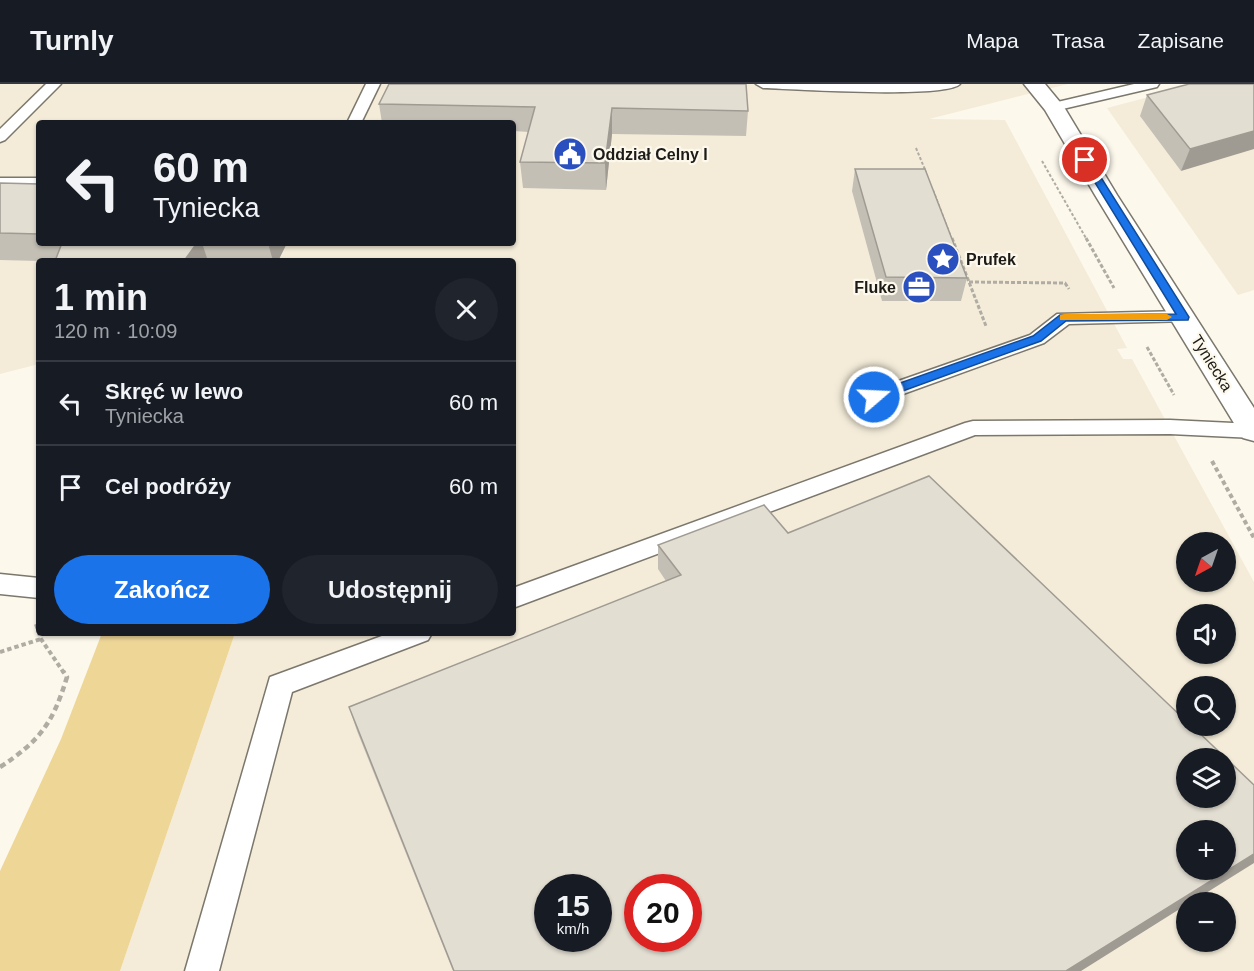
<!DOCTYPE html>
<html lang="pl">
<head>
<meta charset="utf-8">
<style>
  body { margin:0; font-family:Arial,sans-serif; background:#20242c; color:#f1f3f6; height:100vh; display:flex; flex-direction:column; font-size:22px; white-space:nowrap }
  * { box-sizing:border-box; margin:0 }
  p { font-size:20px; color:#9ea1a6 }
  .icon { flex:none; width:33px; height:33px; fill:none; stroke:currentColor; stroke-width:2; stroke-linecap:round; stroke-linejoin:round }
  .map { position:relative; flex:1; overflow:hidden }
  .drawer { position:absolute; left:36px; top:174px; width:480px; height:378px; display:flex; flex-direction:column; background:#171b24; border-radius:6px; box-shadow:0 2px 4px #0004 }
  .drawer>* { flex:none }
  .top-card { position:absolute; left:36px; top:36px; width:480px; height:126px; border-radius:6px; box-shadow:0 2px 4px #0004; background:#171b24; color:#f1f3f6; overflow:hidden }
  .needle { width:39px; rotate:220deg }
  .buttons { position:absolute; left:1176px; top:448px; display:grid; gap:12px }
  .buttons a { display:grid; place-items:center; width:60px; height:60px; border-radius:50%; background:#171b24; box-shadow:0 2px 4px #0004; font-size:30px }
  .speed { position:absolute; left:534px; top:790px; display:flex; gap:12px; font-size:30px; font-weight:700; text-align:center }
  .speed>* { display:grid; place-content:center; width:78px; height:78px; border-radius:50%; background:#171b24; box-shadow:0 2px 4px #0004; line-height:1 }
  .speed small { font-size:15px; font-weight:400 }
  .speed .limit { border:9px solid #d22; background:#fff; color:#111 }
  .pin { position:absolute; display:grid; place-items:center; width:51px; height:51px; color:#fff; margin:-26px; border:3px solid #fff; border-radius:50%; box-shadow:0 2px 6px #0007 }
  .me { position:absolute; width:66px; margin:-33px; rotate:71deg; stroke-linejoin:round; filter:drop-shadow(0 0 4px #0008) }
  .turn { display:flex; align-items:center; gap:21px; height:126px; padding:0 18px; font-size:27px }
  .turn .icon { width:78px; height:78px; stroke-width:2.5 }
  .turn b { display:block; font-size:42px; line-height:51px }
  .round { display:grid; place-items:center; flex:none; width:63px; height:63px; border-radius:32px; background:#20242c }
  .head { display:flex; align-items:center; justify-content:space-between; height:102px; padding:0 18px }
  h1 { font-size:36px; font-weight:600; line-height:45px }
  .cta { display:flex; gap:12px; margin-top:auto; padding:12px 18px }
  .cta a { flex:1; height:69px; border-radius:36px; background:#1a73e8; color:#fff; font-size:24px; font-weight:600; line-height:69px; text-align:center }
  .cta a+a { background:#20242c; color:#f1f3f6 }
  ul { padding:0; list-style:none }
  li { display:flex; align-items:center; gap:18px; height:84px; padding:0 18px; border-top:2px solid #363941 }
  li div { flex:1 }
  li b { display:block; font-size:22px }
  li em { font-style:normal }
  header { display:flex; align-items:center; gap:36px; box-sizing:border-box; height:84px; padding:0 30px; background:#171b24; border-bottom:2px solid #363941 }
  header strong { font-size:28px }
  nav { display:flex; gap:33px; margin-inline-start:auto; font-size:21px }
  .map>svg:first-child { display:block }
  .built { fill:#f4ecd9; fill-rule:evenodd }
  .green { fill:#eed697 }
  .lines { fill:none; stroke-linecap:round; stroke-linejoin:round }
  .service-casing { stroke:#7b776c; stroke-width:3 }
  .minor-casing { stroke:#7b776c; stroke-width:3 }
  .path-far3 { stroke:#afaca3; stroke-width:2; stroke-dasharray:3 2; stroke-linecap:butt }
  .path-far2 { stroke:#afaca3; stroke-width:3; stroke-dasharray:4 2; stroke-linecap:butt }
  .path-far1 { stroke:#afaca3; stroke-width:4; stroke-dasharray:4.5 3; stroke-linecap:butt }
  .path { stroke:#afaca3; stroke-width:4.5; stroke-dasharray:6 4; stroke-linecap:butt }
  .service { fill:#fff; fill-rule:evenodd }
  .minor { fill:#fff; fill-rule:evenodd }
  .wall { fill:#c3bfb5 }
  .shaded-wall { fill:#9f9b93 }
  .building { fill:#e3ded2; stroke:#9f9b93; stroke-width:1.5; fill-rule:evenodd }
  .route { fill:#1a73e8; stroke:#114b97; stroke-width:1.5 }
  .slow { fill:#f59e0b }
  .labels { text-anchor:middle; dominant-baseline:central; stroke-width:4.5; stroke-linejoin:round; paint-order:stroke }
  .far-poi-label { font-size:16px; font-weight:bold; fill:#1d1b17; stroke:#fcf8ec; text-anchor:start }
  .far-street-label { font-size:16px; fill:#1d1b17; stroke:#fcf8ec }
</style>
</head>
<body>
<header>
<strong>Turnly</strong>
<nav><a>Mapa</a><a>Trasa</a><a>Zapisane</a></nav>
</header>
<div class="map">
<svg width="1254" height="887" viewBox="0 0 1254 887">
  <rect width="100%" height="100%" fill="#fcf8ec"/>
  <!-- built -->
  <g class="built">
    <path d="M 0,0 L 1068,0 L 929,35 L 1005,36 L 1127,264 L 1117,265 L 1123,275 L 1132,275 L 1254,498 L 1254,887 L 120,887 L 235,549 L 513,549 L 513,177 L 39,177 L 39,280 L 0,290 ZM 39,39 L 513,39 L 513,159 L 39,159 ZM 1186,459 L 1226,459 L 1226,498 L 1186,498 ZM 1186,531 L 1226,531 L 1226,570 L 1186,570 ZM 1186,603 L 1226,603 L 1226,642 L 1186,642 ZM 1186,675 L 1226,675 L 1226,714 L 1186,714 ZM 1186,747 L 1226,747 L 1226,786 L 1186,786 ZM 548,804 L 598,804 L 598,855 L 548,855 ZM 638,804 L 688,804 L 688,855 L 638,855 ZM 1186,819 L 1226,819 L 1226,858 L 1186,858 Z"/>
    <path d="M 1198,0 L 1254,0 L 1254,206 L 1238,211 L 1107,24 Z"/>
  </g>
  <!-- green -->
  <path class="green" d="M 102,549 L 235,549 L 120,887 L 0,887 L 0,787 L 61,655 Z"/>
  <g class="lines">
    <defs>
      <g id="service">
        <path d="M 46,0 L 61,0 L 5,56 L 0,58 L 0,45 Z"/>
        <path d="M 366,0 L 380,0 L 361,39 L 347,39 Z"/>
        <path d="M 756,0 L 960,0 C 946,15 792,5 763,4 Z"/>
        <path d="M 1134,0 L 1159,0 L 1157,3 L 1054,27 L 1047,23 L 1049,20 Z"/>
        <rect x="0" y="94" width="39" height="10"/>
        <path d="M 1184,227 L 1191,229 L 1194,233 L 1191,237 L 1069,240 L 1044,259 L 881,318 L 874,320 L 867,318 L 863,313 L 867,308 L 1030,251 L 1057,230 Z"/>
        <path d="M 1170,336 L 1254,340 L 1254,354 L 1170,350 L 975,351 L 513,524 L 513,504 L 965,339 L 973,337 Z"/>
        <path d="M 0,490 L 39,494 L 39,514 L 0,510 Z"/>
        <path d="M 390,549 L 432,549 L 428,556 L 292,608 L 219,887 L 185,887 L 270,593 Z"/>
      </g>
      <path id="minor" d="M 1024,0 L 1045,0 L 1064,23 L 1117,111 L 1254,324 L 1254,357 L 1243,354 L 1095,111 L 1045,26 Z"/>
    </defs>
    <!-- service casing -->
    <use href="#service" class="service-casing"/>
    <!-- minor casing -->
    <use href="#minor" class="minor-casing"/>
    <!-- path-far3 -->
    <g class="path-far3">
      <path d="M 916,64 L 926,88"/>
      <path d="M 1042,77 L 1087,156"/>
      <path d="M 933,106 L 952,156"/>
    </g>
    <!-- path-far2 -->
    <g class="path-far2">
      <path d="M 952,154 L 986,242"/>
      <path d="M 1086,154 L 1114,204"/>
      <path d="M 969,198 L 1065,199 L 1069,205"/>
      <path d="M 1147,263 L 1174,311"/>
    </g>
    <!-- path-far1 -->
    <g class="path-far1">
      <path d="M 1212,377 L 1254,454"/>
      <path d="M 36,540 L 41,555 L 64,589"/>
      <path d="M 0,568 L 41,555"/>
    </g>
    <!-- path -->
    <path class="path" d="M 0,683 C 40,657 53,639 67,593 L 63,587"/>
    <!-- service -->
    <use href="#service" class="service"/>
    <!-- minor -->
    <use href="#minor" class="minor"/>
  </g>
  <!-- wall -->
  <g class="wall">
    <path d="M 1254,0 L 1181,87 L 1140,32 L 1147,11 Z"/>
    <path d="M 379,20 L 748,27 L 746,52 L 612,50 L 606,106 L 523,104 L 520,78 L 529,48 L 513,47 L 513,39 L 382,39 Z"/>
    <path d="M 855,85 L 967,194 L 961,217 L 882,217 L 852,107 Z"/>
    <path d="M 0,99 L 39,100 L 39,159 L 287,159 L 278,177 L 39,177 L 0,176 Z"/>
    <path d="M 658,461 L 1081,887 L 453,887 L 357,647 L 349,623 L 666,497 L 658,485 Z"/>
  </g>
  <!-- shaded-wall -->
  <g class="shaded-wall">
    <path d="M 612,24 L 612,50 L 606,106 L 605,79 Z"/>
    <path d="M 1254,47 L 1254,65 L 1181,87 L 1190,65 Z"/>
    <path d="M 197,159 L 202,159 L 208,177 L 184,177 Z"/>
    <path d="M 268,159 L 287,159 L 278,177 L 273,177 Z"/>
    <path d="M 1254,770 L 1254,779 L 1190,819 L 1186,819 L 1186,821 L 1081,887 L 1066,887 Z"/>
  </g>
  <!-- building -->
  <g class="building">
    <path d="M 389,0 L 746,0 L 748,27 L 612,24 L 605,79 L 520,78 L 535,23 L 379,20 Z"/>
    <path d="M 1189,0 L 1254,0 L 1254,47 L 1190,65 L 1147,11 Z"/>
    <path d="M 855,85 L 925,85 L 967,194 L 886,193 Z"/>
    <path d="M 0,99 L 39,100 L 39,150 L 0,149 Z"/>
    <path d="M 62,159 L 197,159 L 184,177 L 55,177 Z"/>
    <path d="M 929,392 L 1186,637 L 1186,642 L 1192,642 L 1254,701 L 1254,770 L 1066,887 L 454,887 L 349,623 L 681,491 L 658,461 L 764,421 L 788,449 ZM 1186,675 L 1226,675 L 1226,714 L 1186,714 ZM 1186,747 L 1226,747 L 1226,786 L 1186,786 ZM 548,804 L 598,804 L 598,855 L 548,855 ZM 638,804 L 688,804 L 688,855 L 638,855 Z"/>
  </g>
  <!-- route -->
  <path class="route" d="M 1085,73 L 1090,76 L 1189,233 L 1188,236 L 1066,237 L 1041,257 L 878,316 L 869,316 L 869,310 L 1033,252 L 1060,231 L 1176,230 L 1081,76 Z"/>
  <!-- slow -->
  <path class="slow" d="M 1064,230 L 1167,230 L 1172,233 L 1167,236 L 1060,236 L 1060,231 Z"/>
  <!-- icons -->
  <defs>
    <symbol id="civic-disc" viewBox="-11 -11 22 22"><circle r="9.5" fill="#2a4fbe" stroke="#fcf8ec"/><path d="M-.6-6.5H3V-4.5H.6V-3L4-1V1h2V6H-6V1h2V-1L-.6-3ZM-1.2 2.5V6h2.4V2.5Z" fill="#fff"/></symbol>
    <symbol id="sight-disc" viewBox="-11 -11 22 22"><circle r="9.5" fill="#2a4fbe" stroke="#fcf8ec"/><path d="M0-6L1.8-2.2L6-1.7L2.9 1.2L3.7 5.4L0 3.3L-3.7 5.4L-2.9 1.2L-6-1.7L-1.8-2.2Z" fill="#fff"/></symbol>
    <symbol id="office-disc" viewBox="-11 -11 22 22"><circle r="9.5" fill="#2a4fbe" stroke="#fcf8ec"/><path d="M-6-3h4V-5.5h4V-3h4V5H-6ZM-1-4.5V-3h2v-1.5ZM-6 0V1H6V0Z" fill="#fff"/></symbol>
  </defs>
  <g fill-rule="evenodd">
    <use href="#civic-disc" x="551" y="51" width="38" height="38"/>
    <use href="#sight-disc" x="924" y="156" width="38" height="38"/>
    <use href="#office-disc" x="900" y="184" width="38" height="38"/>
  </g>
  <g class="labels">
    <!-- far-poi labels -->
    <g class="far-poi-label">
      <text x="593" y="70">Oddział Celny I</text>
      <text x="966" y="175">Prufek</text>
      <text x="896" y="203" text-anchor="end">Fluke</text>
    </g>
    <!-- far-street labels -->
    <g class="far-street-label">
      <text transform="translate(1212 279) rotate(58)">Tyniecka</text>
    </g>
  </g>
</svg>
<div class="buttons">
<a><svg class="needle" viewBox="-14 -14 28 28"><path d="M0-13l5 13h-10z" fill="#e53935"/><path d="M0 13l5-13h-10z" fill="#9ea1a6"/></svg></a>
<a><svg class="icon" aria-label="sound" viewBox="0 0 24 24"><path d="M4 9h4l5-4v14l-5-4H4zM17 9q2 3 0 6"/></svg></a>
<a><svg class="icon" aria-label="search" viewBox="0 0 24 24"><circle cx="10" cy="10" r="6"/><path d="M15 15l6 6"/></svg></a>
<a><svg class="icon" aria-label="layers" viewBox="0 0 24 24"><path d="M12 4l9 5-9 5-9-5zM3 14l9 5 9-5"/></svg></a>
<a>+</a>
<a>−</a>
</div>
<div class="speed"><div>15<small>km/h</small></div><div class="limit">20</div></div>
<div class="pin" style="left:1085px;top:76px;background:#d93025"><svg class="icon" aria-label="arrive" viewBox="0 0 24 24"><path d="M6 21V4h12l-3 4 3 4H6"/></svg></div>
<svg class="me" style="left:874px;top:313px" viewBox="-20 -20 40 40"><circle r="17" fill="#1a73e8" stroke="#fff" stroke-width="3"/><path d="M0-11L8 9 0 5-8 9z" fill="#fff"/></svg>
<div class="top-card">
<div class="turn"><svg class="icon" aria-label="left" viewBox="0 0 24 24"><path d="M17 20v-9H6M10 6l-5 5 5 5"/></svg><div><b>60 m</b>Tyniecka</div></div>
</div>
<section class="drawer">
<div class="head"><div><h1>1 min</h1><p>120 m · 10:09</p></div><a class="round"><svg class="icon" aria-label="close" viewBox="0 0 24 24"><path d="M6 6l12 12M18 6L6 18"/></svg></a></div>
<ul>
<li><svg class="icon" aria-label="left" viewBox="0 0 24 24"><path d="M17 20v-9H6M10 6l-5 5 5 5"/></svg><div><b>Skręć w lewo</b><p>Tyniecka</p></div><em>60 m</em></li>
<li><svg class="icon" aria-label="arrive" viewBox="0 0 24 24"><path d="M6 21V4h12l-3 4 3 4H6"/></svg><div><b>Cel podróży</b></div><em>60 m</em></li>
</ul>
<div class="cta"><a>Zakończ</a><a>Udostępnij</a></div>
</section>
</div>
</body>
</html>
